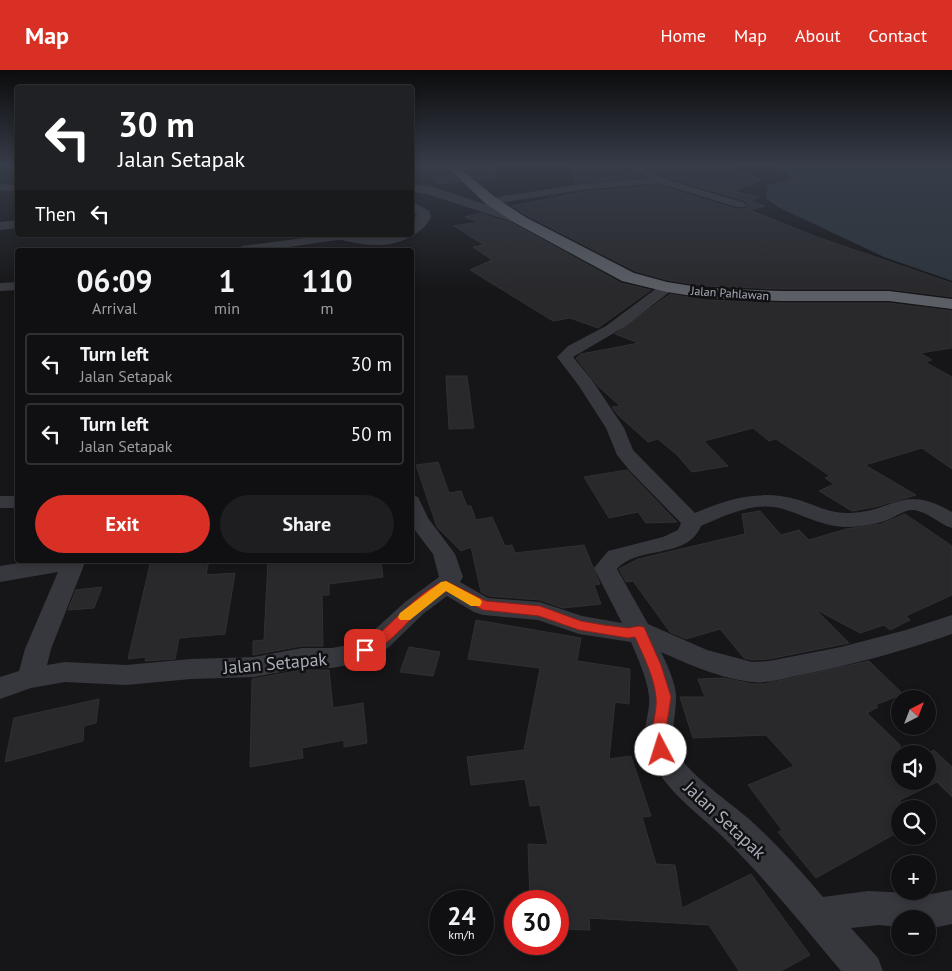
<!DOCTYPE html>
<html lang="en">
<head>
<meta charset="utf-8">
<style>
  body { margin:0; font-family:"PT Sans",sans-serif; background:#1e1e20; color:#f1f3f6; height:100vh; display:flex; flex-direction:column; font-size:19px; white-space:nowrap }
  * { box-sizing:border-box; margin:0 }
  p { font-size:16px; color:#9c9d9f }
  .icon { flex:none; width:28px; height:28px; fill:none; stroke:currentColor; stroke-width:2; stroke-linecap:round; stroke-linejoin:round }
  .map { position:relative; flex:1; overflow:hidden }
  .details { position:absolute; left:15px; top:178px; width:399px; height:315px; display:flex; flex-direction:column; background:#101012; border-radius:5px; box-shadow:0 2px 8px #0003,0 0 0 1px #303032 }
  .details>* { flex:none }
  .guide { position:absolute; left:15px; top:15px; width:399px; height:152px; border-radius:5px; box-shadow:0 2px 8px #0003,0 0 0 1px #303032; background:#202124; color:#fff; overflow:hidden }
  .needle { width:32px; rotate:42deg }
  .tools { position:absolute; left:891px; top:620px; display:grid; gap:10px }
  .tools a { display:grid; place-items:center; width:45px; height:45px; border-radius:50%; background:#101012; box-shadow:0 2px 8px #0003,0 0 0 1px #303032; font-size:25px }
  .speed { position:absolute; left:429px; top:820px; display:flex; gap:10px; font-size:25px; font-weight:700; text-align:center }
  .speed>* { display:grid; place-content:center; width:65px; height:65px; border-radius:50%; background:#101012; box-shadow:0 2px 8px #0003,0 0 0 1px #303032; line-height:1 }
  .speed small { font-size:12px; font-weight:400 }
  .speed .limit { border:8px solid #d22; background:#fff; color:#111 }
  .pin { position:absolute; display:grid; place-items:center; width:42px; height:42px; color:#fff; margin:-21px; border-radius:10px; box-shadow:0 2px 8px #0006 }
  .me { position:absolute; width:55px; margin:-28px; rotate:355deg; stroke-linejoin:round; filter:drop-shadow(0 0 4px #0008) }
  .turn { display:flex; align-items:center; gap:18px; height:105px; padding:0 20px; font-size:22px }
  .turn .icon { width:65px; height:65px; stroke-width:2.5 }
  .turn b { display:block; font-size:35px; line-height:42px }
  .then { display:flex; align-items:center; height:48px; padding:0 20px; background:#0003; gap:10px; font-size:19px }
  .eta { display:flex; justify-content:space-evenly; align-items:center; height:85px; text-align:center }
  .eta b { font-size:30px; font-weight:800; line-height:35px }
  .action { display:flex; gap:10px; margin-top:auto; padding:10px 20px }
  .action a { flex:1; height:58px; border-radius:30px; background:#d93025; color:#fff; font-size:20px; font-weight:800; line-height:58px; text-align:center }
  .action a+a { background:#1e1e20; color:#f1f3f6 }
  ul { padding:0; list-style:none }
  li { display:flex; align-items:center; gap:15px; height:62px; margin:0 10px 8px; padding:0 10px; border:2px solid #303032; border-radius:5px }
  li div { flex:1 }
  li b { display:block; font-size:19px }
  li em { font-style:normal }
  header { display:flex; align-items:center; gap:30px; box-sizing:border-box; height:70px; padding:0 25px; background:#d93025; color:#fff }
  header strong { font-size:24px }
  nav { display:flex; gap:28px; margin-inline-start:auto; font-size:18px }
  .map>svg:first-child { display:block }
  .water { fill:#2c353c }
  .building { fill:#29292c; stroke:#303034 }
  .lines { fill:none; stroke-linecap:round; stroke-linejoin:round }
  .minor { fill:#37383d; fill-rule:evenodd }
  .tertiary { fill:#37383d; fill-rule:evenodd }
  .trunk { fill:#5b5e65; fill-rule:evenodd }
  .route { fill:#d93025; stroke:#8d1f18 }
  .slow { fill:#f59e0b }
  .labels { text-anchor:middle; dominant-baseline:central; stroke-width:5; stroke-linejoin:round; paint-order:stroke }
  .far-street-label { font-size:12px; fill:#a8adb8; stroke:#111113 }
  .near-street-label { font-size:18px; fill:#a8adb8; stroke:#111113 }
</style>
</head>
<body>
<header>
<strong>Map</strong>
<nav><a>Home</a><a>Map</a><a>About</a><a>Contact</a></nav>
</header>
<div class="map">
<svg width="952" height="901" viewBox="0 0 952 901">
  <rect width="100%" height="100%" fill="#161618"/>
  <!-- water -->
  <path class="water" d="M 778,95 L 952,95 L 952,211 L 884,187 L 778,137 L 766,128 L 768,115 L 792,108 L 779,98 Z"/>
  <!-- building -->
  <g class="building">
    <path d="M 419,95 L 443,95 L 460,112 L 440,114 Z"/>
    <path d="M 458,95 L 496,95 L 496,109 L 478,110 Z"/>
    <path d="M 572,95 L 623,95 L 625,99 L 643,107 L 575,113 Z"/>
    <path d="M 640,95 L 729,95 L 763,110 L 733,121 L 759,127 L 750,131 L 765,136 L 750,140 L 817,167 L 952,213 L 952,227 L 889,219 L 781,219 L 705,216 L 667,210 L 635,201 L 528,146 L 512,136 L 582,122 L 658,115 L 736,139 L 745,139 L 748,136 L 746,131 L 669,108 Z"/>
    <path d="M 480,143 L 514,154 L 621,213 L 651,220 L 598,258 L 570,248 L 553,251 L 470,200 L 492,190 L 473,177 L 484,175 L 454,156 L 478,152 L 465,147 Z"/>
    <path d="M 670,224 L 705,230 L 781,233 L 889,233 L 952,241 L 952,278 L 920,283 L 932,290 L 925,292 L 952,307 L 952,399 L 922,378 L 865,395 L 916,425 L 875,437 L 852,441 L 819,421 L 834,414 L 825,408 L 830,406 L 776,369 L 769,371 L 753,358 L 704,371 L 728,396 L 692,402 L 677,385 L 658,369 L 648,372 L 618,345 L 612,337 L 620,336 L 598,316 L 576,288 L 581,284 L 639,273 L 615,264 Z"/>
    <path d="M 446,306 L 467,306 L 474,358 L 449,359 Z"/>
    <path d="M 438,392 L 449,423 L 461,421 L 467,436 L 471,436 L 476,450 L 492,447 L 505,476 L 512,475 L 515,483 L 584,475 L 600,514 L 594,515 L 601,534 L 563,538 L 540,530 L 489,526 L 481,522 L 471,477 L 461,481 L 437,457 L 416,395 Z"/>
    <path d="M 627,400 L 629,402 L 677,452 L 646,453 L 638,442 L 609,448 L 584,407 Z"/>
    <path d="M 760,441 L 781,465 L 799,460 L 809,470 L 846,459 L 881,454 L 905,444 L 952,476 L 952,525 L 906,546 L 910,550 L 890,560 L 884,555 L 860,563 L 815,539 L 849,573 L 769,589 L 752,590 L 744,588 L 720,559 L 686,569 L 670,562 L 633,511 L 626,512 L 619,499 L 638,489 L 745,464 L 742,444 Z"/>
    <path d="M 151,490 L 209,490 L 206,505 L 235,503 L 225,564 L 179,568 L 175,589 L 145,591 L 146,587 L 128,589 Z"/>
    <path d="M 268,490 L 381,490 L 383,507 L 329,514 L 329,525 L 322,525 L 323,576 L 302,576 L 253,585 L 253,571 L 264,570 Z"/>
    <path d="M 102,517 L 94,538 L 68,540 L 76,520 Z"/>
    <path d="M 476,550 L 581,568 L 577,591 L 630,599 L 629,634 L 615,632 L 609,689 L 631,686 L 651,746 L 642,747 L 656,794 L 675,795 L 682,838 L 751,804 L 810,885 L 781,901 L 739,901 L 709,855 L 589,848 L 590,860 L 558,859 L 558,831 L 530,831 L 528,774 L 548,775 L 540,735 L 530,736 L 525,709 L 471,715 L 467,687 L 524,680 L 540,598 L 468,589 Z"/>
    <path d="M 409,577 L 440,582 L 433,606 L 400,602 Z"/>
    <path d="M 869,591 L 903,624 L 875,635 L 878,637 L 867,643 L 900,675 L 900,711 L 928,711 L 928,684 L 926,684 L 934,680 L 952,697 L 952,727 L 937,712 L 900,730 L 900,761 L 816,808 L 778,762 L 782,760 L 748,715 L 794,696 L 766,665 L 693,668 L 680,627 L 705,627 L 698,609 L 724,608 L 752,614 L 764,614 Z"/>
    <path d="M 302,600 L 329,600 L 333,638 L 363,633 L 367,673 L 344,677 L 344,670 L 302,678 L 303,688 L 250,697 L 252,609 Z"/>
    <path d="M 99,629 L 96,653 L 84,656 L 83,671 L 5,692 L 14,648 Z"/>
  </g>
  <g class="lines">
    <!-- minor -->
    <g class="minor">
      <path d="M 625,95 L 636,95 L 668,110 L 745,133 L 746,135 L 745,137 L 737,137 L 658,113 L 582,120 L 491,134 L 486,131 L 491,128 L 582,114 L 650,108 L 626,97 Z"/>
      <path d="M 0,114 L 18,115 L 18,121 L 0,120 Z"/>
      <path d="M 326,165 L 350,166 L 344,169 L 268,180 L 236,180 L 242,176 Z"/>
      <path d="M 18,212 L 18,220 L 0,221 L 0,213 Z"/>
      <path d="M 667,213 L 672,214 L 674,217 L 672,220 L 626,256 L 573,287 L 592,310 L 624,358 L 633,380 L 695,443 C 729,428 762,419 799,430 C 815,435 829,443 846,443 C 895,443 900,412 952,442 L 952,458 C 939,454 928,442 914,440 C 905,439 894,448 885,451 C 872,455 858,457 844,457 C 824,456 807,447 789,441 C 758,429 729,444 701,456 C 687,490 638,475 617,499 L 648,554 L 707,580 L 752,592 L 769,591 L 841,577 L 906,560 L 952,545 L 952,564 C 903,581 852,595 801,605 C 785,608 767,614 752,612 C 723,609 687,594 661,582 C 667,594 677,616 676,629 C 676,646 670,661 675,678 C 683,701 731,733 749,749 C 776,773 800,800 823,827 L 868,821 L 931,824 L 952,820 L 952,854 L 928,859 L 928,849 L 900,849 L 900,857 L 879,855 L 851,858 L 878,888 L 883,901 L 841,901 C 804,857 769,813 728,772 C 699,743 664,722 648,682 C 639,663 651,645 649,626 C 647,608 638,589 631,572 L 579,564 L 538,550 L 483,545 L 474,542 L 447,526 L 423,544 L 388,578 L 353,594 L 332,598 L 302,598 L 254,607 L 191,609 L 126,615 L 65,612 L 31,618 L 0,629 L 0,607 L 19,601 L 25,579 L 58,502 L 0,512 L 0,496 L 38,490 L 86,490 L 51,579 L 47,595 L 65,592 L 126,595 L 191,589 L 254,587 L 302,578 L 332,578 L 348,575 L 370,564 L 405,532 L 439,507 L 433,484 L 411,455 L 411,425 L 418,427 L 428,448 L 455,484 L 463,507 L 460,512 L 488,528 L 540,532 L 582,546 L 622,553 L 594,498 L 608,481 L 663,467 L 678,460 L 681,453 L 630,401 L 617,385 L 606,358 L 579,316 L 557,287 L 568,276 L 606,256 L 662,214 Z"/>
      <rect x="0" y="426" width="18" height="12"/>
    </g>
    <!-- tertiary -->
    <g class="tertiary">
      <path d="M 411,114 L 433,117 L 527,148 L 529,151 L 522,155 L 427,124 L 411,122 Z"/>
      <path d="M 411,131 L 429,141 L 431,147 C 427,155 422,160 415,164 C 390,181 362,175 333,168 L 331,165 L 381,167 L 411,165 L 411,154 L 417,145 L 411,141 Z"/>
      <path d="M 18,150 L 18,158 L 0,160 L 0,152 Z"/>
    </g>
    <!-- trunk -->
    <path class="trunk" d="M 445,95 L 456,95 L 496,128 L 527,148 L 634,203 L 667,212 L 705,218 L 781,221 L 889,221 L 952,229 L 952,239 L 889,231 L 781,231 L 705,228 L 667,222 L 622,211 L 517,154 L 486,134 Z"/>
  </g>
  <!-- sky -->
  <linearGradient id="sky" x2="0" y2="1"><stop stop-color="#0c0c0d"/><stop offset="0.43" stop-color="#363c48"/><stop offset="1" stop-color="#363c48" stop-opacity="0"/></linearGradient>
  <rect width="952" height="221" fill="url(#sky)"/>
  <!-- route -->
  <path class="route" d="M 446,511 L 486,531 L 540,536 L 581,551 L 604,555 L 628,558 L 639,556 L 644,557 L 661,595 L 671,627 L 666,659 L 669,680 L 667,685 L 661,687 L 656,685 C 646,664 658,647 656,627 C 654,606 643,585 635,567 L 628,568 L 579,560 L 539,546 L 483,540 L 446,521 C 437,528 427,534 418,542 C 406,553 377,589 360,583 L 358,580 C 362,573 368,572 374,568 C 393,553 423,517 446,511 Z"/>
  <!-- slow -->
  <path class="slow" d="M 446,511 L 480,529 L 482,532 L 480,536 L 471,536 L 446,521 L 410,550 L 400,550 L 398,547 L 400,543 L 441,512 Z"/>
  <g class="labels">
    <!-- far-street labels -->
    <g class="far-street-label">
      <text transform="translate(730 223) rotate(4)">Jalan Pahlawan</text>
    </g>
    <!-- near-street labels -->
    <g class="near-street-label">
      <text transform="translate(275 593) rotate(-5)">Jalan Setapak</text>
      <text transform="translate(725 750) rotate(43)">Jalan Setapak</text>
    </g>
  </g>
</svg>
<div class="tools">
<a><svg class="needle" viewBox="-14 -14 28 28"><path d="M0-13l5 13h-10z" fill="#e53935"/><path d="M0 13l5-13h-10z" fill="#9c9d9f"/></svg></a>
<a><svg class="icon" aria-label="sound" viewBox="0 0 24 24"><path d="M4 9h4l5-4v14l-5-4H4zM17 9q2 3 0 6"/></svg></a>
<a><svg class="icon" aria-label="search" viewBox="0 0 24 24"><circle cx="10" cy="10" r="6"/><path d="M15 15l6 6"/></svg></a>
<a>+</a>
<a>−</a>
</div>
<div class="speed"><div>24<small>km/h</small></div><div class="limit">30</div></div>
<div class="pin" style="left:365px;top:580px;background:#d93025"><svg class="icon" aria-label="arrive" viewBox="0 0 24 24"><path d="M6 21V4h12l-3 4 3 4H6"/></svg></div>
<svg class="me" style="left:661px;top:680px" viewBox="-20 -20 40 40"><circle r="19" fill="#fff"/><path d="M0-13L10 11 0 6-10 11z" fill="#d93025"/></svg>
<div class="guide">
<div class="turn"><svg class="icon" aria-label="left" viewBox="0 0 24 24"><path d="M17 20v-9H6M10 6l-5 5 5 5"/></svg><div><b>30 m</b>Jalan Setapak</div></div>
<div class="then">Then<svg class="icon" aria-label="left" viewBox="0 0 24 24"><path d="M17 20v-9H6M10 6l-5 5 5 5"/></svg></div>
</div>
<section class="details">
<div class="eta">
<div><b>06:09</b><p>Arrival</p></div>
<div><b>1</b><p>min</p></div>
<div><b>110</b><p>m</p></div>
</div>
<ul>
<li><svg class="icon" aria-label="left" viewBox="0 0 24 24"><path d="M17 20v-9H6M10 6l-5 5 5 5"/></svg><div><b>Turn left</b><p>Jalan Setapak</p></div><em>30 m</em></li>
<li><svg class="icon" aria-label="left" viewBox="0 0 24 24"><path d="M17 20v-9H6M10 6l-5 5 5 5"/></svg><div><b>Turn left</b><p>Jalan Setapak</p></div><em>50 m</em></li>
</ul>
<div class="action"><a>Exit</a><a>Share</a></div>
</section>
</div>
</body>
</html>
